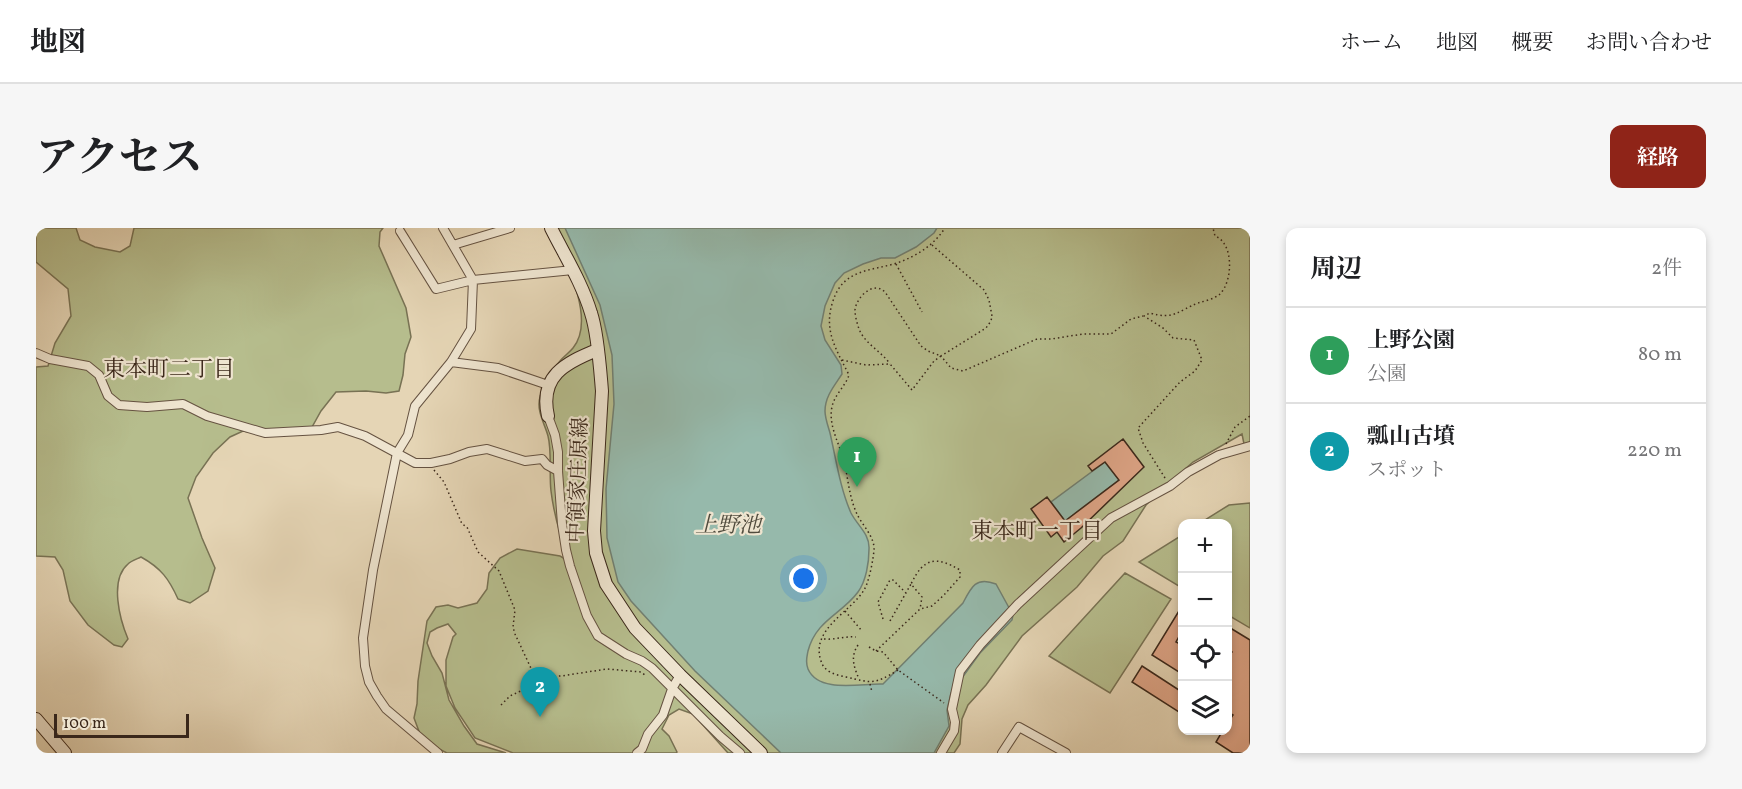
<!DOCTYPE html>
<html lang="ja">
<meta charset="utf-8">
<style>
body{margin:0;font-family:Vollkorn,"Noto Serif JP",serif;background:#f6f6f6;color:#202124}
.controls{position:absolute;right:18px;bottom:18px;display:grid;overflow:hidden;border-radius:12px;box-shadow:0 3px 9px #0003}
.controls button{width:54px;height:54px;display:grid;place-items:center;padding:0;border:0;border-bottom:2px solid #e0e0e0;background:#fff;color:#202124;font:30px sans-serif}
.scale{position:absolute;left:18px;bottom:15px;width:135px;box-sizing:border-box;padding-left:6px;border:3px solid #3a271a;border-top:0;font-size:16px;line-height:21px;white-space:nowrap;color:#3a271a;-webkit-text-stroke:4px #eee4cf;paint-order:stroke}
.you{position:absolute;left:768px;top:351px;width:21px;height:21px;margin:-15px;border:4px solid #fff;border-radius:50%;background:#1a73e8;box-shadow:0 0 0 9px #1a73e833}
.badge{display:grid;place-items:center;width:39px;height:39px;border-radius:50%;background:#8f2418;color:#fff;font-size:20px;font-weight:700}
.pin{position:absolute;translate:-50% -50px;filter:drop-shadow(0 2px 3px #0008)}
.pin::after{content:'';position:absolute;top:32px;width:21px;height:18px;background:inherit;clip-path:polygon(0 0,100% 0,50% 100%)}
.list{margin:0;padding:0;list-style:none}
h2{display:flex;justify-content:space-between;align-items:center;height:78px;margin:0;padding:0 24px;font-size:26px}
h2 small{font-size:20px;font-weight:400;color:#757577}
.list li{display:grid;grid-template-columns:39px 1fr auto;gap:18px;align-items:center;box-sizing:border-box;height:96px;padding:0 24px;border-top:2px solid #e0e0e0}
.list b{display:block;font-size:22px;white-space:nowrap}
.list p{margin:0;font-size:20px;white-space:nowrap;color:#757577}
.list em{font-size:20px;font-style:normal;color:#757577}
.icon{flex:none;width:33px;height:33px;fill:none;stroke:currentColor;stroke-width:2;stroke-linecap:round;stroke-linejoin:round}
.map{position:relative;flex:none;width:1214px;height:525px;overflow:hidden;border-radius:12px}
header{display:flex;align-items:center;gap:36px;box-sizing:border-box;height:84px;padding:0 30px;background:#fff;border-bottom:2px solid #e0e0e0}
header strong{font-size:28px}
nav{display:flex;gap:33px;margin-inline-start:auto;font-size:21px}
.intro{display:flex;align-items:center;justify-content:space-between;box-sizing:border-box;height:144px;padding:0 36px}
h1{margin:0;font-size:42px}
.button{padding:15px 27px;border-radius:12px;background:#8f2418;color:#fff;font-size:21px;font-weight:700}
main{display:flex;gap:36px;padding:0 36px}
aside{flex:1;background:#fff;border-radius:12px;box-shadow:0 3px 9px #0003}
.map>svg:first-child{display:block}
.green{fill:#b6bd8d;stroke:#787254;stroke-width:1.5}
.water{fill:#96b9ab;stroke:#717f71;stroke-width:1.5}
.building{fill:#dfa587;stroke:#3a271a;stroke-width:1.5}
.lines{fill:none;stroke-linecap:round;stroke-linejoin:round}
.street-casing{stroke:#655241;stroke-width:10}
.secondary-casing{stroke:#3a271a;stroke-width:14}
.path{stroke:#3a271a;stroke-width:1.5;stroke-dasharray:1.5 3;stroke-linecap:butt}
.street{stroke:#eee4cf;stroke-width:8}
.secondary{stroke:#eee4cf;stroke-width:12}
.labels{text-anchor:middle;dominant-baseline:central;stroke-width:4.5;stroke-linejoin:round;paint-order:stroke}
.street-label{font-size:21px;fill:#3a271a;stroke:#eee4cf}
.neighbourhood-label{font-size:22px;fill:#3a271a;stroke:#eee4cf}
.water-label{font-size:22px;font-style:italic;fill:#514c3e;stroke:#eee4cf}
</style>
<header>
<strong>地図</strong>
<nav><a>ホーム</a><a>地図</a><a>概要</a><a>お問い合わせ</a></nav>
</header>
<div class="intro"><h1>アクセス</h1><a class="button">経路</a></div>
<main>
<div class="map">
<svg width="1214" height="525" viewBox="0 0 1214 525">
<rect width="100%" height="100%" fill="#e5d5b5"/>
<filter id="stains"><feTurbulence type="fractalNoise" baseFrequency=".00333" numOctaves="4"/><feColorMatrix values="0 0 0 0 .2 0 0 0 0 .09 0 0 0 0 .02 0 0 0 .5 -.17"/></filter>
<radialGradient id="worn" r=".72"><stop offset=".6" stop-color="#630" stop-opacity="0"/><stop offset="1" stop-color="#630" stop-opacity=".3"/></radialGradient>
<path class="green" d="M0 0H40L44 12 59 19 84 24 94 18 98 0H347L344 4 343 18 370 80 375 109 369 126 367 147 363 163 350 165 330 163 300 164 285 183 276 199 219 205 207 203 194 209 177 225 160 249 152 270 166 310 179 340 172 363 154 375 142 371C133 351 125 340 105 329 101 331 95 333 92 336 73 352 84 392 92 411L86 419 78 417 52 397 34 373 27 342 19 329 0 328V139L12 138 19 115 35 88 32 61 0 34Z
M514 0H1214V220L1208 216 1206 206 1157 234 1132 256 1110 277 1087 313 1067 328 1041 359 986 408 950 457 932 477 926 491 924 516 918 525H692L657 486 643 481 633 487 626 501 633 508 641 524 640 525H477L439 510 419 480 410 458V432L417 409 420 406 412 396 401 400 394 404 391 415 396 428 406 445 413 472 428 498 441 516 470 525H411L399 519 384 506 378 490 381 476 382 453 391 393 400 379 412 377 422 380 441 375 451 361 453 345 464 330 481 321 524 328 534 334C525 311 518 288 515 263 513 247 516 223 512 208 509 196 500 183 504 169 507 156 515 143 524 133 528 128 533 125 537 120 561 91 528 30 514 0Z
M1214 275V400L1192 387V296L1164 295 1193 277Z
M1146 307V360L1103 334Z
M1089 345 1135 371 1074 465 1013 428Z"/>
<path class="water" d="M529 0H901L898 5 880 19 859 30H845L827 36 808 45 799 55 789 78 785 98 789 112 805 137 806 146C799 157 789 168 789 183 789 190 792 198 794 205 800 231 804 260 815 285 821 297 834 306 833 321 833 335 830 353 822 364 806 386 780 392 772 423 771 429 769 434 772 441 783 466 826 455 847 456L927 375C935 359 940 348 960 356L977 387 976 392 944 425 915 465 911 482 913 498 898 525H745L659 443 595 373 582 354 571 310 570 261 578 176 576 127 564 77Z
M1069 234 1083 252 1029 293 1015 274Z"/>
<path class="building" d="M1087 211 1108 239 1045 300 1028 314 1021 304 1015 309 995 281 1011 269 1029 293 1083 252 1069 234 1056 243 1052 238Z
M1146 378V403L1140 414 1146 417V446L1116 427Z
M1191 398 1214 412V525H1197L1180 514 1187 502H1191V496L1197 487 1191 483V431L1196 424 1191 421Z
M1106 438 1146 464V486L1096 454Z"/>
<g class="lines">
<g class="street-casing">
<path id="street" d="M364 3 400 61 437 52 537 42
M417 17 474 0
M0 125 14 131 52 138 63 147 72 168 83 177 111 179 147 176 171 188 229 205 285 202 302 199 329 208 379 235H395L414 231 433 224 451 221 489 233 506 231 511 237 522 243
M415 134 462 140 512 157
M512 188 519 207 522 224V243L526 296 530 322 534 338 551 388 562 408 590 426 606 433 616 440 684 508 704 525
M402 525 350 481 341 468 333 454 329 438 327 410 337 342 361 225 372 207 379 178 415 134 435 101 437 52 407 0
M601 525 606 521 612 506 627 487 636 461 644 447
M905 525 918 503 919 494 916 481 924 443 944 417 982 376 1075 290 1134 258 1152 244 1183 227 1214 218
M966 525 983 499 1030 525"/>
</g>
<g class="secondary-casing">
<path id="secondary" d="M515 0C529 28 546 55 555 85 562 106 564 140 566 163L558 303 560 325 570 356 599 400 644 447 725 525
M512 188C503 148 529 135 561 122
M0 491 29 525"/>
</g>
<path class="path" d="M896 17 948 62 953 72 956 88 955 93 950 100 905 128 915 140 927 143 1001 111H1015L1047 106H1075L1095 91 1107 88
M860 36 886 84
M806 132 830 137 854 136 876 162 898 133 905 128 892 123 885 118 849 64C837 52 820 70 819 82 819 88 821 95 823 101 829 116 845 123 854 136
M1190 216 1199 199 1214 188
M398 242 408 254 426 296 431 299 442 324 463 343 479 382 477 399 479 406 500 451
M1129 250 1107 215 1102 200 1144 154 1159 143 1166 132 1158 112 1137 110 1127 100 1108 88 1114 85C1138 92 1142 83 1162 75 1169 73 1178 71 1184 66 1197 53 1198 15 1179 8L1177 0
M809 383 826 403
M847 391 842 374 854 352H857L870 365
M854 393 875 356 886 369 884 381
M788 411C799 412 808 408 820 409
M822 417C814 429 818 439 823 451
M833 419 840 423 847 424 862 442 908 475
M840 423 884 381 896 378 908 367 924 349V342C900 328 888 329 875 356
M862 442C838 457 836 455 810 449 800 447 788 444 785 433 774 401 815 384 828 362 833 354 837 333 838 322 839 309 826 297 821 286 813 269 812 250 808 232 803 216 792 196 796 179 798 167 809 159 813 147 800 121 787 102 797 73 807 41 835 43 861 35 881 28 898 17 909 0
M834 456 836 464
M465 477 474 468 491 460 500 451 506 449 525 448 571 441 605 444 609 447"/>
<use href="#street" class="street"/>
<use href="#secondary" class="secondary"/>
</g>
<g class="labels">
<g class="street-label">
<text transform="translate(543 252) rotate(-88)">中領家庄原線</text>
</g>
<g class="neighbourhood-label">
<text x="133" y="142">東本町二丁目</text>
<text x="1001" y="304">東本町一丁目</text>
</g>
<g class="water-label">
<text x="692" y="298">上野池</text>
</g>
</g>
<rect width="100%" height="100%" filter="url(#stains)"/>
<rect width="100%" height="100%" fill="url(#worn)"/>
</svg>
<div class="controls">
<button>+</button>
<button>−</button>
<button><svg class="icon" aria-label="locate" viewBox="0 0 24 24"><circle cx="12" cy="12" r="6"/><path d="M12 2v4M12 18v4M2 12h4M18 12h4"/></svg></button>
<button><svg class="icon" aria-label="layers" viewBox="0 0 24 24"><path d="M12 4l9 5-9 5-9-5zM3 14l9 5 9-5"/></svg></button>
</div>
<div class="scale">100 m</div>
<div class="you"></div>
<div class="pin badge" style="left:821px;top:259px;background:#2e9e5b">1</div>
<div class="pin badge" style="left:504px;top:489px;background:#0f9aa8">2</div>
</div>
<aside>
<h2>周辺<small>2件</small></h2>
<ul class="list">
<li><span class="badge" style="background:#2e9e5b">1</span><div><b>上野公園</b><p>公園</p></div><em>80 m</em></li>
<li><span class="badge" style="background:#0f9aa8">2</span><div><b>瓢山古墳</b><p>スポット</p></div><em>220 m</em></li>
</ul>
</aside>
</main>
